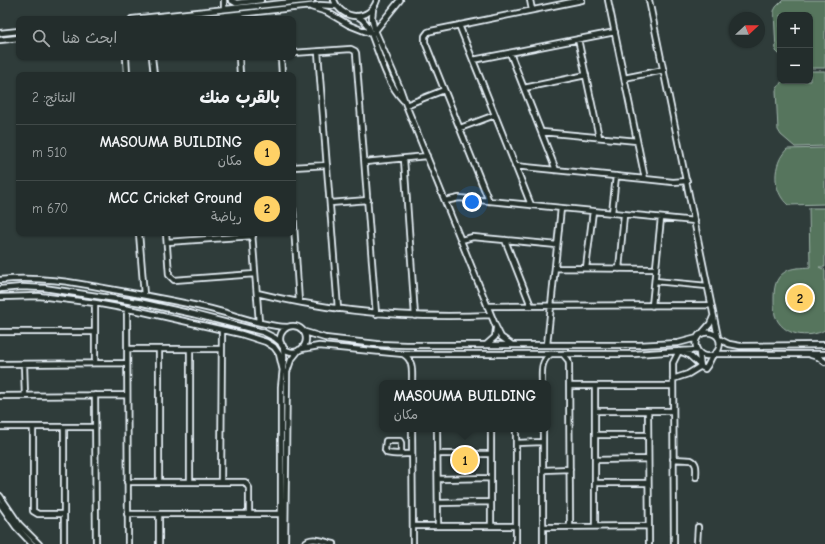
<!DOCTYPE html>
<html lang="ar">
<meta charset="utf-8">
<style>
body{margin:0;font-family:"Comic Neue","Playpen Sans Arabic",sans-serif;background:#2b3534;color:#f1f3f6;direction:rtl}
.controls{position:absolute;right:12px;top:12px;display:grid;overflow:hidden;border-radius:8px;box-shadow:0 1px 3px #0004}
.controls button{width:36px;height:36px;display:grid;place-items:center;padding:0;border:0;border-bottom:1px solid #404948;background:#232d2c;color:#f1f3f6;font:20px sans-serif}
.compass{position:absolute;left:729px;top:12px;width:36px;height:36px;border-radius:50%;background:#232d2c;box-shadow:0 1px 3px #0004;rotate:68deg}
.you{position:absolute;left:472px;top:202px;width:14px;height:14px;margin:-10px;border:3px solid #fff;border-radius:50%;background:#1a73e8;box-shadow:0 0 0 6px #1a73e833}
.badge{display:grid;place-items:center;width:26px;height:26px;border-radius:50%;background:#ffd166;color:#111;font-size:13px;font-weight:700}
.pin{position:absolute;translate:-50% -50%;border:2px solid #fff;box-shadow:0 1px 4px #0006}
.popup{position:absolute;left:379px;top:380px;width:172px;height:52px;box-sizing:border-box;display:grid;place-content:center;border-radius:8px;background:#232d2c;filter:drop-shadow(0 1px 3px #0005);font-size:13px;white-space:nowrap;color:#a3a8a9}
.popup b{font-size:15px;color:#f1f3f6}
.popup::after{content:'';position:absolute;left:50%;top:100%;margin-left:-8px;border:8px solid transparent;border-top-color:#232d2c}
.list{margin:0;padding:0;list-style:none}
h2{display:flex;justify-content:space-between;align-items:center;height:52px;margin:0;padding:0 16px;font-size:17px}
h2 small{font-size:13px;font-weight:400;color:#a3a8a9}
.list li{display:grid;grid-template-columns:26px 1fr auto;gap:12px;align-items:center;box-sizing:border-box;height:56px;padding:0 16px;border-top:1px solid #404948}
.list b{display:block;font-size:15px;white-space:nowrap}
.list p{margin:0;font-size:13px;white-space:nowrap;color:#a3a8a9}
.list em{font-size:13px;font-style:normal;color:#a3a8a9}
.icon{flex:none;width:22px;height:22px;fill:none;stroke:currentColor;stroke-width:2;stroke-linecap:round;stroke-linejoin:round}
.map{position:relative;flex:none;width:825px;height:544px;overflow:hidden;direction:ltr}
.search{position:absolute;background:#232d2c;box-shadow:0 1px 3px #0004;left:16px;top:16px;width:280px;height:44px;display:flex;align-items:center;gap:10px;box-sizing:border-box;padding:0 14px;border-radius:8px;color:#a3a8a9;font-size:15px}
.panel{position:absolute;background:#232d2c;box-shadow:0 1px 3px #0004;left:16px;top:72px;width:280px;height:164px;border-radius:8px;direction:rtl}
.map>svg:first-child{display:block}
.grass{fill:#56755d;stroke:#9fb3aa}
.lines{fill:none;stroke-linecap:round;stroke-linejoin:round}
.minor-casing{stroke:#e8f1f8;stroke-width:8}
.minor{stroke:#26332d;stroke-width:4.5}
</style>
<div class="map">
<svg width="825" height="544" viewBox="0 0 825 544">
<rect width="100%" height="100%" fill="#2f3c3a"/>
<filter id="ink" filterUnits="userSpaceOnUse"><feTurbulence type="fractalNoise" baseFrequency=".025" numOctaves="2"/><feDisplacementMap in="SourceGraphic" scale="8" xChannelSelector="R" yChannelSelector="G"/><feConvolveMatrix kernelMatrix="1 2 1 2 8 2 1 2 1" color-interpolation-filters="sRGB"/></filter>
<g filter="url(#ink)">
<path class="grass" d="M783 0H825V68H810V15H780V55L776 51 774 11 776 7Z
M810 71H825V146L795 147 781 135 778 130 776 90 782 81H810Z
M825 148V204L788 205C772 191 772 164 787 149Z
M809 208H825V267H819L825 270V330C808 339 782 336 775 315 774 310 774 304 774 299 774 288 775 278 785 272 792 267 802 268 810 267Z"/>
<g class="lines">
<g class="minor-casing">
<path id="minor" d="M224 0V9
M231 0 236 3 261 0
M334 0C342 21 370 22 377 0
M530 0 532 10
M608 0 645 179
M649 0 718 337
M311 7 327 12 349 25 372 34
M373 9 372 18 374 28 400 88 406 105 496 327 501 337 511 344
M357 16 363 20 368 26C379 50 384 80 403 100
M132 19 312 0
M191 19 320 5 336 6
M459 25 531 205
M375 31 400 0
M0 33 19 31
M578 39 599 137
M0 40 19 38
M318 52 338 309
M293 53 351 49 355 51 356 53 376 314
M510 53 556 170
M126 57 127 75
M152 57 154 75
M239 57 240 75
M281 57 282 75
M473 60 615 32
M624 78 664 70
M524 88 586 75
M406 105 444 90
M460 128 495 115
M542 132 637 141
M404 159 415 316
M365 162 427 156
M515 166 645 179 673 182 687 181
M293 167 327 165
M445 201 459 198 695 221
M489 201 425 42V36L428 32 431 31 582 0
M330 203 368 200
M293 210 299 302
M612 213 616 176
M139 233 144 295
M166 233 169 275 174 280 255 274
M252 233 259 322
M461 240 473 237 557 245
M505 240 531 306
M167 242 253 236
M555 268 656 269
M586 268 593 211
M619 269 624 215
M0 280C37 276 73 282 109 289 143 295 177 301 211 309 236 315 262 326 288 327
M655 281 707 286
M0 289 22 287 44 288 143 303 193 314 263 332 275 338 281 343
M257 293C334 312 412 319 491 315
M0 297 39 296 95 303 144 312 241 334 266 342 274 347 279 354 283 371
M487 306 711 305
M652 306 661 218
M127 309 128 544
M280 339a13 13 0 1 1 26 0a13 13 0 1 1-26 0Z
M0 332H94
M305 332 325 338 377 344 406 345H639L678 343 697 338
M703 332 710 324 713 317
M719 339 729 344 740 346 825 345
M486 345 495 337 496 329
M547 345 561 208
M127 349H221
M159 349V482
M190 349V482
M302 349 319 346 403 354H634L697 350
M699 353 701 367 705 369C709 365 710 359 713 355 716 353 718 352 719 348 723 335 709 329 699 335 690 346 700 360 714 355
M403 354C414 360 412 372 412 383
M563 354 568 360 569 364 570 526
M715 354H825
M811 355 818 357 825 362
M95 363V303
M0 364 127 363
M24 364 25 396
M673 379 688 374 701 366 689 355 679 351 673 363 674 544
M542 383C542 372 540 361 551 354
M570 386H672
M595 386V526
M95 395 96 544
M0 396 127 395
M595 411H672
M648 411 649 544
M0 427H95
M33 427V511L38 514H64
M64 427V544
M412 429 413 544
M437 429 438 526
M491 429V526
M516 429V544
M543 429V544
M595 435H648
M516 443 543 442
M401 454V443L400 441H386L385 450 387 453C395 455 404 454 412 454
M437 454H491
M673 459 691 460C698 463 696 471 696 477
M595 460 648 459
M543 470 570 469
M438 479 491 478
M127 482H245L249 488V514
M221 482 222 330
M595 483H648
M0 496 19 524 39 544
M438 503 491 502
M0 504 16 527 32 544
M127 514H281
M413 526H516
M543 527 649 526
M159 544V514
M281 544V387L284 358 283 346
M285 544 287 372 291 360 299 350
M304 544C311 535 324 542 334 544
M697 544 698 527"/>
</g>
<use href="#minor" class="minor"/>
</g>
</g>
</svg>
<div class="controls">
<button>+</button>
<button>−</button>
</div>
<svg class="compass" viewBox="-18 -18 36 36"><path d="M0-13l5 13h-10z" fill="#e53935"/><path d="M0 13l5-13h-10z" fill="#a3a8a9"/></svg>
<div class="you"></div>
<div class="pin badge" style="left:465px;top:460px">1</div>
<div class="popup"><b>MASOUMA BUILDING</b>مكان</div>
<div class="pin badge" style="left:800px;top:298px">2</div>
<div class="search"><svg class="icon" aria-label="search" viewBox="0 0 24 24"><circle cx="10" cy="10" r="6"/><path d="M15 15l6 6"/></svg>ابحث هنا</div>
<section class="panel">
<h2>بالقرب منك<small>النتائج: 2</small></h2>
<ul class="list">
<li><span class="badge">1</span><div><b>MASOUMA BUILDING</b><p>مكان</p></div><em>510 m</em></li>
<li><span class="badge">2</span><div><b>MCC Cricket Ground</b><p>رياضة</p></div><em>670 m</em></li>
</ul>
</section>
</div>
